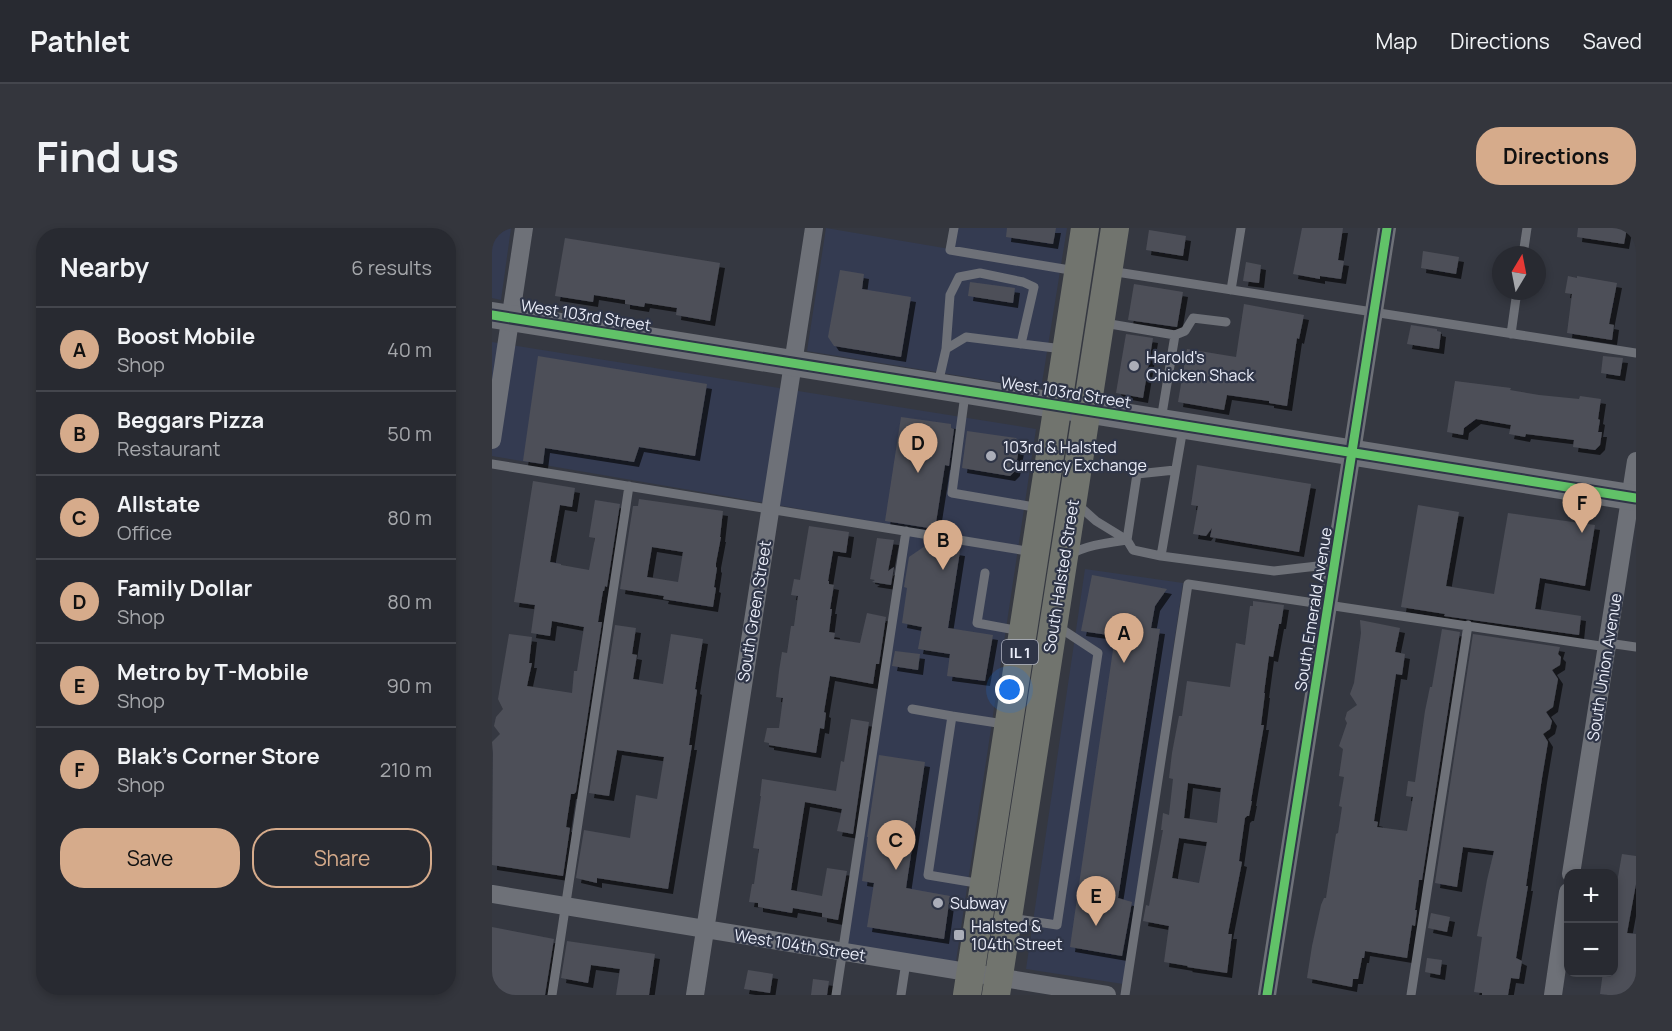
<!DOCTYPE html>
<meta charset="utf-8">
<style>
body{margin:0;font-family:Manrope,sans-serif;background:#34363d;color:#f1f3f6}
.controls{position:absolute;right:18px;bottom:18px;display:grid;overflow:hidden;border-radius:12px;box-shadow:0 3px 9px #0003}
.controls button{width:54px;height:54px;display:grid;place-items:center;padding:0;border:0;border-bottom:2px solid #44464d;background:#282a31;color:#f1f3f6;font:30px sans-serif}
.compass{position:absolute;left:1000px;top:18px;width:54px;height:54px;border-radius:50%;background:#282a31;box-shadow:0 3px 9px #0003;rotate:10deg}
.you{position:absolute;left:518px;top:462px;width:21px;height:21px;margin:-15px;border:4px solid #fff;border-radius:50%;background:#1a73e8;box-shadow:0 0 0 9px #1a73e833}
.badge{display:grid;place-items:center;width:39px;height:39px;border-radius:50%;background:#d6ab8b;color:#111;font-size:20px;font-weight:700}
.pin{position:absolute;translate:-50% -50px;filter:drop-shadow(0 2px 3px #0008)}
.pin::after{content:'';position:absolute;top:32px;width:21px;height:18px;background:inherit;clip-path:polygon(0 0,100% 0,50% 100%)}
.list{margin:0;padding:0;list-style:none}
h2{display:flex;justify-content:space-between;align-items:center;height:78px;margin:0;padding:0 24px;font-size:26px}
h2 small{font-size:20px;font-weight:400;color:#a5a7ab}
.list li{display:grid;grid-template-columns:39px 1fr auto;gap:18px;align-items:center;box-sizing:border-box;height:84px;padding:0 24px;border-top:2px solid #44464d}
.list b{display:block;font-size:22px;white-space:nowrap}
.list p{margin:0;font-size:20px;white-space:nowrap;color:#a5a7ab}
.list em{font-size:20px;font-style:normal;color:#a5a7ab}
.actions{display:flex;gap:12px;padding:18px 24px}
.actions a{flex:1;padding:14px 0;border:2px solid #d6ab8b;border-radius:24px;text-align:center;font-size:21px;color:#d6ab8b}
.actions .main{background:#d6ab8b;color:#111}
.map{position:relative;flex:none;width:1144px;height:767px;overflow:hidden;border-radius:24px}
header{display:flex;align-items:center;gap:36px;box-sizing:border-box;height:84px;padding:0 30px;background:#282a31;border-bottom:2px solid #44464d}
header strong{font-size:28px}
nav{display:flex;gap:33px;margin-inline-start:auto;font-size:21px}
.intro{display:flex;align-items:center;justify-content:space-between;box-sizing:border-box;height:144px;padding:0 36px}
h1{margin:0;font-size:42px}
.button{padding:15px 27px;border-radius:24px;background:#d6ab8b;color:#111;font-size:21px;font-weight:700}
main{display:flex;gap:36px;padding:0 36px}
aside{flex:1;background:#282a31;border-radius:24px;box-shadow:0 3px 9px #0003}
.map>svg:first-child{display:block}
.built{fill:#343b51}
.building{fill:#4d4f58;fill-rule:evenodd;filter:url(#shadow)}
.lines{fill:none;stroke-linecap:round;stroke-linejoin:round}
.lane{stroke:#6e7178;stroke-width:9}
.street{stroke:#6e7178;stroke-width:18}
.secondary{stroke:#6e7178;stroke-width:26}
.primary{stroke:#71746e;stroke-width:28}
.cycleway-casing{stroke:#2f3547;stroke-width:13}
.cycleway{stroke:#61c268;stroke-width:9}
.poi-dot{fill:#abaeb9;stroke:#2f3547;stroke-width:2}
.labels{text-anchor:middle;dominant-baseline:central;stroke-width:4.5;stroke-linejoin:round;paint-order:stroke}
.shield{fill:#2f3547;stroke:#b2b6c4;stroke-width:1.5}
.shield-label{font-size:15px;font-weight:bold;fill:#eaedf9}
.street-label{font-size:16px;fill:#eaedf9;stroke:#2f3547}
.poi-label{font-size:16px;fill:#eaedf9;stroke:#2f3547;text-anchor:start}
</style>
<header>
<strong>Pathlet</strong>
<nav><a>Map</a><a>Directions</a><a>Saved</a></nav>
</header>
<div class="intro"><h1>Find us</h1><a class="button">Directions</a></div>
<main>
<aside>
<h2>Nearby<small>6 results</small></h2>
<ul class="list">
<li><span class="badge">A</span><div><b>Boost Mobile</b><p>Shop</p></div><em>40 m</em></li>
<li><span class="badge">B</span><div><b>Beggars Pizza</b><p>Restaurant</p></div><em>50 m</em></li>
<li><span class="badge">C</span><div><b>Allstate</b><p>Office</p></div><em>80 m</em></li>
<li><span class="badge">D</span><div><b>Family Dollar</b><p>Shop</p></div><em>80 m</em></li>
<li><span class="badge">E</span><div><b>Metro by T-Mobile</b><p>Shop</p></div><em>90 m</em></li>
<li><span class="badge">F</span><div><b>Blak's Corner Store</b><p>Shop</p></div><em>210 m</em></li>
</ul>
<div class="actions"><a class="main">Save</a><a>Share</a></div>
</aside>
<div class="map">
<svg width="1144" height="767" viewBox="0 0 1144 767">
<defs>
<filter id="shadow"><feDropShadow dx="5" dy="5" stdDeviation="0" flood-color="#0009"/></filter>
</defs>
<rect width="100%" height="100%" fill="#353841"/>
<path class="built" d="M0 0H19L9 72 0 70Z
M334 0 458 21 462 0H575L549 161 315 123Z
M0 114 544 201 463 740 354 722 418 300 0 228Z
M593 341 691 355 631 756 534 741Z"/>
<path class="building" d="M515 0H564L561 16 514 9Z
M810 0H851L846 32 852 33 849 51 828 48V51L801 46Z
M1086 0H1135L1132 16 1085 9Z
M657 2 694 8 691 28 654 22Z
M73 10 228 35 218 93 184 87 185 80 153 75 152 79 133 76V72L102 67 101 74 63 68Z
M931 23 967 29 964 46 929 40Z
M754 34 769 37 767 55 751 53Z
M348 42 372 46 370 61 419 69 409 129 342 118 336 109Z
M1076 48 1085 50V48L1125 55 1117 96 1122 97 1120 112 1075 105 1080 66 1073 65Z
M478 54 523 60 521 75 476 68Z
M642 56 691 64 685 99 636 92Z
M752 76 812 87 807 111 805 110 795 178 777 175V173L735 167 732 182 686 174 695 121 744 129Z
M919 97 945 101V103L949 104 947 121 915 116Z
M634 106 661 110 651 170 624 165Z
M46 128 215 156 203 228 147 219 142 234 53 220 51 236 31 233Z
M1111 128 1131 130 1128 148 1109 145Z
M963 153 1019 160 1018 162 1047 167 1087 171 1088 168 1109 171 1106 191 1108 192 1106 204H1110L1108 217 1103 222 1081 219 1082 212 1034 206 1033 209 1017 206 1019 197 984 191 972 200 971 207 955 204Z
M409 189 459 196V200L462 201 457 238 453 237 443 301 393 293Z
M475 203 524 210 528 215 523 243 518 248 470 240Z
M705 237 819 256 807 324 718 309 720 300 714 308 701 306 706 278 699 277Z
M41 253 83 260 80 279 68 277 58 334 69 336V337L97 342 103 310 97 309 103 272 128 276 115 359 113 358 112 363H111L106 394H110L84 564 82 566H79L74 599 78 600 71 648 0 637 1 525 0 514 8 506 2 498 4 489 11 481 6 471 17 406 40 409 37 435H40L35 458 80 465 82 443H85L92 399 60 393 58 408 39 405 43 377 22 374Z
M147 271 231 283 228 309H229L224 335V339L225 340 222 359 224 360 221 379 171 371 172 368 128 361 141 278H146ZM160 319 191 324 186 354 155 349Z
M926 277 967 284 954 358 1002 366 1016 285 1103 297 1093 358 1048 350 1043 381 1089 388 1087 407 952 388 953 386 909 379Z
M317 298 357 304 354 325 341 323 336 353H337V356L342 357 338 381H340L337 404 343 405 342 411 368 415 375 385 394 389 387 436H384L381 456 338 448 332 484 334 485 332 501 328 500 324 525 277 517V515L272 514 275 500H287L291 470 284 469 287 443 290 424 295 425 299 398H302L306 368 299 367 302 351 308 352Z
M385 310 402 312 396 343 402 339 399 357 380 354 383 352 378 351Z
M433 318 468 323 456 400 501 407 493 453 455 448 458 426 426 421 430 399 410 395 415 360 412 359 417 329Z
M600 347 675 361 663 378 659 400 668 401 626 670 640 674 630 728 578 719 623 408 589 403Z
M761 373 792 377 789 396H787L781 429 777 428 772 465H773L769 497H772L759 573H760L757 588H755L753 590 747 633 750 634 736 706H740L735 745 695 739 696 738 672 734 677 698 651 693 654 677 657 678 671 602H669L671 585 677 587 681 551 677 550 680 525 687 488H690L695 453 738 459 744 415 753 417 758 378H761ZM696 555 729 560 725 595 692 590ZM687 610 715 614 707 655 680 650Z
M868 392 908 400 903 424 913 426 910 447 904 446 882 593 886 594 885 599 915 603 921 569 914 568 916 553 923 554 933 483 938 459H940L950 401 968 404 930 652H927L925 668 923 682H925L923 698 920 697 915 730 873 723 872 730H870L866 751H861L860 759 815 750 820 718 829 677 832 670H834L844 606 846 605 850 579 847 578 852 549 847 548 851 521 847 518 855 495 853 491 855 484 865 477 858 466 862 455 869 405Z
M123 397 144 400 140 426 145 427 141 451 171 456 179 406 211 411 203 461 205 462 197 517H200L176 661 105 650V655L84 650 92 602 138 610 144 567 165 571 172 529 125 522 117 568 97 565Z
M981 406 1068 419 1066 426 1069 429 1068 437 1060 442 1066 451 1061 479 1054 484 1060 493 1058 501 1051 506 1056 514 1050 550 1034 658H1036L1024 730 1030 733 1027 751 1019 750 1016 767H990V765L982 764 990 709 985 708 995 652 1002 623 971 619 965 659 943 655Z
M403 423 428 426 426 442 400 438Z
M359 491 377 494 361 606 345 603 350 581 313 574 299 662 330 668 335 640 355 643 346 692 330 689V685L301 680 300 685 266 679V675L257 674 260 656H262L267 621 261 620 269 568H268L270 551 344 563 349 533 352 534Z
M387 527 433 534 414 660 458 668 452 711 375 699 382 655 370 653 376 609H375Z
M1130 626 1144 628V656L1135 705 1144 706V767H1116L1108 766 1111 744H1122V666H1123Z
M939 685 958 689 955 704 936 700Z
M0 699 62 711 53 767H0Z
M75 713 163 726 157 767H124L128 741 99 737 96 755 69 750Z
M935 730 950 732 948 747 933 744Z
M256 742 281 746 278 765 252 761Z
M321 751 337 753 335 767H319Z"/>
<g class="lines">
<path class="lane" d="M462 0 458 22 584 43
M1031 27 1035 0
M618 43 1144 125
M739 62 749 0
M612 95 683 107
M1019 106 1025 63
M454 121 458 67 467 49 488 45 531 54 542 59 529 116
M446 156 454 121 474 109 571 121
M473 166 460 265 548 280
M669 192 683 107 693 103 701 90 734 94
M0 236 541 324
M585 276 604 293 635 312 641 322 669 328 782 343 843 336
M635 312 645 246 683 242
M577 327C595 317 614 315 635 312
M669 328 691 200
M493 345 485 395 529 403
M1116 415 1144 419
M420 481 460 488
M490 656 436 647 460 488 512 496
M519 690 565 697 606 425 565 398
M60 767 137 258
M344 767 414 303
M409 767 414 734
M633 767 696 356 1115 419
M919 767 976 397"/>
<path class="street" d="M0 212 32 0
M1079 646 1144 233
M0 666 615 767
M203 767 322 0
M775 767 895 0
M1061 767 1076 664"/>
<path class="secondary" d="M0 87 1144 270"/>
<path class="primary" d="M475 767 593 0
M504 767 623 0"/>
<g class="cycleway-casing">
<path id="cycleway" d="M0 87 1144 270
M775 767 895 0"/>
</g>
<use href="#cycleway" class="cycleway"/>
</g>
<g class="poi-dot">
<circle cx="642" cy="138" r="6"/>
<circle cx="499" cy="228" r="6"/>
<circle cx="446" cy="675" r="6"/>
<rect x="461" y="701" width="12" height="12" rx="3"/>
</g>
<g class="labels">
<rect class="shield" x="510" y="412" width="36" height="24" rx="4.5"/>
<g class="shield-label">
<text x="528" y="424">IL 1</text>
</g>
<g class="street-label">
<text transform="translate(94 87) rotate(9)">West 103rd Street</text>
<text transform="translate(574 164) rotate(9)">West 103rd Street</text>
<text transform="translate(569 348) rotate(-81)">South Halsted Street</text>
<text transform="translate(821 381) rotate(-81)">South Emerald Avenue</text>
<text transform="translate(262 383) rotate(-81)">South Green Street</text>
<text transform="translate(1112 439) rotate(-81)">South Union Avenue</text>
<text transform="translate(308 717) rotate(9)">West 104th Street</text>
</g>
<g class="poi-label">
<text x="654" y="129">Harold's<tspan x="654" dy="18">Chicken Shack</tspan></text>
<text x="511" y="219">103rd &amp; Halsted<tspan x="511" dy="18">Currency Exchange</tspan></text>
<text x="458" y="675">Subway</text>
<text x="479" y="698">Halsted &amp;<tspan x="479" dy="18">104th Street</tspan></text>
</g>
</g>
</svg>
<div class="controls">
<button>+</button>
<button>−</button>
</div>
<svg class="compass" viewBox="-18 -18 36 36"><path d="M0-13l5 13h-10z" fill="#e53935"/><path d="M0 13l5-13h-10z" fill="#a5a7ab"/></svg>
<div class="you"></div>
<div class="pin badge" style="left:632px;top:435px">A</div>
<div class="pin badge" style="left:451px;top:342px">B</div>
<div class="pin badge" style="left:404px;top:642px">C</div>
<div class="pin badge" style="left:426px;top:245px">D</div>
<div class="pin badge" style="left:604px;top:698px">E</div>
<div class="pin badge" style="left:1090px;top:305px">F</div>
</div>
</main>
